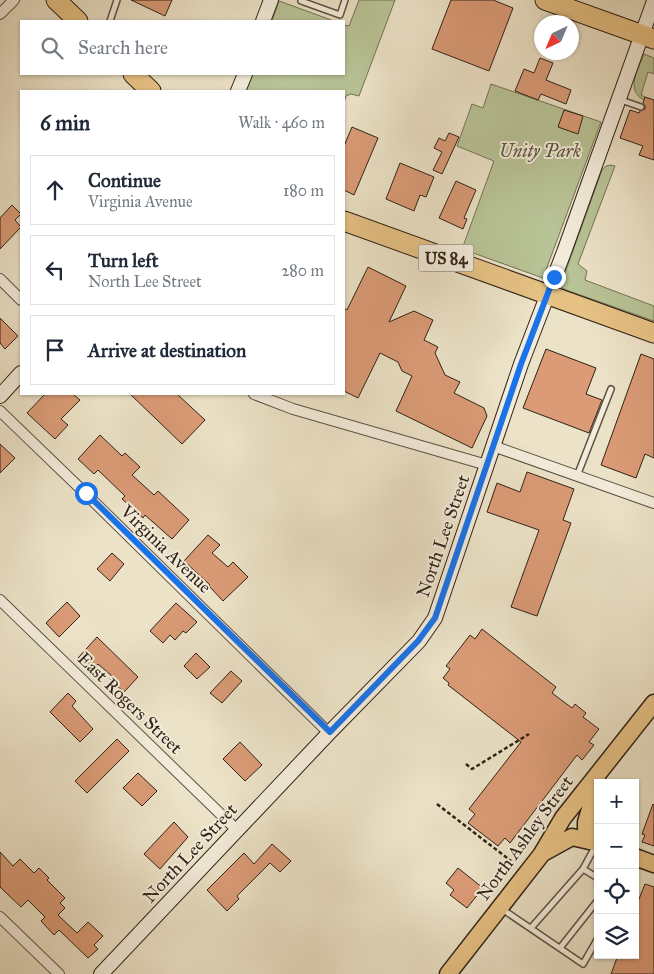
<!DOCTYPE html>
<meta charset="utf-8">
<style>
body{margin:0;font-family:"IM FELL Great Primer",serif;background:#f2f2f3;color:#1f2937}
.controls{position:absolute;right:15px;bottom:15px;display:grid;overflow:hidden;border-radius:0px;box-shadow:0 1px 4px #0004}
.controls button{width:45px;height:45px;display:grid;place-items:center;padding:0;border:0;border-bottom:1px solid #e0e1e3;background:#fff;color:#1f2937;font:25px sans-serif}
.compass{position:absolute;left:534px;top:15px;width:45px;height:45px;border-radius:50%;background:#fff;box-shadow:0 1px 4px #0004;rotate:224deg}
.stop{position:absolute;width:15px;height:15px;margin:-11px;border:4px solid #1a73e8;border-radius:50%;background:#fff}
.stop.end{background:#1a73e8;border-color:#fff;box-shadow:0 1px 5px #0008}
.list{margin:0;padding:0;list-style:none}
h2{display:flex;justify-content:space-between;align-items:center;height:65px;margin:0;padding:0 20px;font-size:21px}
h2 small{font-size:16px;font-weight:400;color:#747a83}
.list li{display:grid;grid-template-columns:32px 1fr auto;gap:15px;align-items:center;box-sizing:border-box;height:70px;margin:0 10px 10px;padding:0 10px;border:1px solid #e0e1e3;border-radius:0px}
.list b{display:block;font-size:19px;white-space:nowrap}
.list p{margin:0;font-size:16px;white-space:nowrap;color:#747a83}
.list em{font-size:16px;font-style:normal;color:#747a83}
.icon{flex:none;width:28px;height:28px;fill:none;stroke:currentColor;stroke-width:2;stroke-linecap:round;stroke-linejoin:round}
.map{position:relative;flex:none;width:654px;height:974px;overflow:hidden}
.search{position:absolute;background:#fff;box-shadow:0 1px 4px #0004;left:20px;top:20px;width:325px;height:55px;display:flex;align-items:center;gap:12px;box-sizing:border-box;padding:0 18px;border-radius:0px;color:#747a83;font-size:19px}
.panel{position:absolute;background:#fff;box-shadow:0 1px 4px #0004;left:20px;top:90px;width:325px;height:305px;border-radius:0px}
.map>svg:first-child{display:block}
.green{fill:#b8c396;stroke:#747256}
.building{fill:#da9b76;stroke:#2f2217}
.lines{fill:none;stroke-linecap:round;stroke-linejoin:round}
.lane-casing{stroke:#5e5243;stroke-width:8}
.street-casing{stroke:#5e5243;stroke-width:12}
.secondary-casing{stroke:#2f2217;stroke-width:16}
.primary-casing{stroke:#2f2217;stroke-width:19}
.highway-casing{stroke:#2f2217;stroke-width:21}
.path{stroke:#2f2217;stroke-width:2.5;stroke-dasharray:4 2.5;stroke-linecap:butt}
.lane{stroke:#f3ecdb;stroke-width:5}
.street{stroke:#f3ecdb;stroke-width:10}
.secondary{stroke:#f3ecdb;stroke-width:14}
.primary{stroke:#e6c184;stroke-width:16}
.highway{stroke:#e6c184;stroke-width:19}
.route{stroke:#1a73e8;stroke-width:6}
.labels{text-anchor:middle;dominant-baseline:central;stroke-width:4;stroke-linejoin:round;paint-order:stroke}
.shield{fill:#f3ecdb;stroke:#6a5f52;stroke-width:1}
.shield-label{font-size:16px;font-weight:bold;fill:#2f2217}
.park-label{font-size:18px;font-style:italic;fill:#58523d;stroke:#f3ecdb}
.street-label{font-size:18px;fill:#2f2217;stroke:#f3ecdb}
</style>
<div class="map">
<svg width="654" height="974" viewBox="0 0 654 974">
<rect width="100%" height="100%" fill="#ece2c7"/>
<filter id="stains"><feTurbulence type="fractalNoise" baseFrequency=".004" numOctaves="4"/><feColorMatrix values="0 0 0 0 .2 0 0 0 0 .09 0 0 0 0 .02 0 0 0 .5 -.17"/></filter>
<radialGradient id="worn" r=".72"><stop offset=".6" stop-color="#630" stop-opacity="0"/><stop offset="1" stop-color="#630" stop-opacity=".3"/></radialGradient>
<path class="green" d="M359 0H395L359 96 351 94 346 96 344 102V91H246L252 74H344V25L349 26Z
M279 1 282 2 334 21H272Z
M644 54 654 58V74L648 72 641 95 645 97 644 100C625 90 638 70 644 54Z
M491 84 601 122 543 278 462 249 494 161 457 146 472 104 483 108Z
M611 165 615 166 578 264 587 271 585 280 654 306V321L566 290 562 288 561 284 602 170 606 166Z"/>
<path class="building" d="M131 0H172L165 16Z
M451 0H493L513 8 489 71 432 49Z
M540 58 553 63 546 80 571 90 566 104 541 94 538 100 515 91 524 69 534 73Z
M645 97 654 100V160L639 155 643 146 620 138 630 110 639 113 640 111 645 109V106L643 103Z
M564 110 583 116 578 134 558 127Z
M352 127 378 138 354 195 344 190V146Z
M449 133 459 137 442 174 433 170 442 152 434 148 439 138 445 141Z
M400 163 434 177 426 197 420 195 414 211 386 199Z
M456 181 476 190 464 218 467 219 463 229 439 218Z
M12 205 21 214 15 220 21 227 0 249V218Z
M368 267 406 286 389 322 414 311 433 320 424 340 438 347 435 353 445 375 460 382 454 393 484 408 487 416 472 448 396 411 412 376 402 371 398 362 380 353 358 398 344 391V308L347 310Z
M0 318 18 336 5 349 0 343Z
M546 349 596 368 586 394 602 400 589 433 523 408Z
M641 354 654 359V458L645 454 636 478 601 465Z
M45 394H73L80 400 61 419 68 425 55 439 27 413Z
M130 394H177L205 420 182 444Z
M100 435 122 456 125 453 140 467 132 475 154 495 158 491 189 520 172 539 145 515 143 518 122 499 125 496 98 470 94 474 78 459Z
M0 444 15 458 0 473Z
M527 472 574 489 563 520 571 523 537 616 511 607 539 530 487 512 497 483 520 492Z
M208 535 220 545 212 553 228 567 233 562 248 577 223 601 209 586 210 585 184 561Z
M112 553 124 564 110 581 97 569Z
M67 602 80 616 59 637 46 623Z
M176 603 197 622 186 633 183 631 175 640 170 635 163 643 150 631Z
M482 629 556 687 552 693 572 708 575 704 586 713 583 717 599 729 589 742 594 745 582 760 577 755 510 843 505 838 498 846 468 823 475 814 469 809 521 742 448 685 449 683 443 678 450 669 446 666 470 635 475 639Z
M97 637 138 677 124 692 110 680 113 677 98 664 92 671 78 658Z
M196 653 210 667 197 679 184 666Z
M231 671 242 681 222 703 210 693Z
M68 693 76 701 72 706 93 729 80 742 50 712Z
M117 739 129 751 87 793 75 781Z
M240 742 262 765 245 781 223 759Z
M138 773 157 791 142 806 123 788Z
M653 804 654 805V846L642 842 645 835 642 834Z
M174 822 188 837 160 869 144 854Z
M272 844 291 861 280 872 270 863 237 896 239 899 227 911 207 890 244 853 254 864Z
M0 852 13 866 20 859 34 873 39 868 49 878 47 880 65 898 60 903 65 908 58 915 77 933 88 922 103 936 94 945 98 949 88 958 59 930 54 935 41 921 45 917 28 900 21 907 0 887Z
M458 868 483 888 467 908 450 895 454 890 446 883Z
M645 884 654 887V974H611L618 955H635V909Z"/>
<g class="lines">
<g class="lane-casing">
<path id="lane" d="M301 1 340 15 345 0
M110 21 117 0
M621 100 641 107
M577 476 611 389
M583 869 596 845
M502 909 583 964 598 938
M531 928 583 869 598 878
M560 948 598 900"/>
</g>
<g class="street-casing">
<path id="street" d="M0 14 14 0
M0 279 21 300
M254 394 293 409 487 465
M0 411 85 493 329 733
M493 446 654 503
M0 600 237 830
M0 917 59 974"/>
</g>
<g class="secondary-casing">
<path id="secondary" d="M263 21 271 0
M238 91 245 74
M0 396 21 373
M101 974 329 733 419 641 435 618 521 364 564 252 654 1"/>
</g>
<g class="primary-casing">
<path id="primary" d="M597 843 586 829V822L598 783
M543 853 572 837 598 843
M635 857 654 864
M448 974 541 855 563 818 654 703"/>
</g>
<g class="highway-casing">
<path id="highway" d="M56 0 78 21
M545 0 654 39
M133 74 151 91
M344 221 654 333"/>
</g>
<path class="path" d="M466 764 472 769 529 734
M437 804 511 861"/>
<use href="#lane" class="lane"/>
<use href="#street" class="street"/>
<use href="#secondary" class="secondary"/>
<use href="#primary" class="primary"/>
<use href="#highway" class="highway"/>
</g>
<g class="lines">
<path class="route" d="M86 493 330 732 418 641 435 618 521 364 554 277"/>
</g>
<g class="labels">
<rect class="shield" x="418.5" y="244.5" width="55" height="27" rx="4"/>
<g class="shield-label">
<text x="446" y="258">US 84</text>
</g>
<g class="park-label">
<text x="540" y="151">Unity Park</text>
</g>
<g class="street-label">
<text transform="translate(443 536) rotate(-71)">North Lee Street</text>
<text transform="translate(166 549) rotate(44)">Virginia Avenue</text>
<text transform="translate(130 703) rotate(44)">East Rogers Street</text>
<text transform="translate(525 838) rotate(-54)">North Ashley Street</text>
<text transform="translate(190 853) rotate(-47)">North Lee Street</text>
</g>
</g>
<rect width="100%" height="100%" filter="url(#stains)"/>
<rect width="100%" height="100%" fill="url(#worn)"/>
</svg>
<div class="controls">
<button>+</button>
<button>−</button>
<button><svg class="icon" aria-label="locate" viewBox="0 0 24 24"><circle cx="12" cy="12" r="6"/><path d="M12 2v4M12 18v4M2 12h4M18 12h4"/></svg></button>
<button><svg class="icon" aria-label="layers" viewBox="0 0 24 24"><path d="M12 4l9 5-9 5-9-5zM3 14l9 5 9-5"/></svg></button>
</div>
<svg class="compass" viewBox="-18 -18 36 36"><path d="M0-13l5 13h-10z" fill="#e53935"/><path d="M0 13l5-13h-10z" fill="#747a83"/></svg>
<div class="stop" style="left:86px;top:493px"></div>
<div class="stop end" style="left:554px;top:277px"></div>
<div class="search"><svg class="icon" aria-label="search" viewBox="0 0 24 24"><circle cx="10" cy="10" r="6"/><path d="M15 15l6 6"/></svg>Search here</div>
<section class="panel">
<h2>6 min<small>Walk · 460 m</small></h2>
<ul class="list">
<li><svg class="icon" aria-label="ahead" viewBox="0 0 24 24"><path d="M12 20V5M6 11l6-6 6 6"/></svg><div><b>Continue</b><p>Virginia Avenue</p></div><em>180 m</em></li>
<li><svg class="icon" aria-label="left" viewBox="0 0 24 24"><path d="M17 20v-9H6M10 6l-5 5 5 5"/></svg><div><b>Turn left</b><p>North Lee Street</p></div><em>280 m</em></li>
<li><svg class="icon" aria-label="arrive" viewBox="0 0 24 24"><path d="M6 21V4h12l-3 4 3 4H6"/></svg><div><b>Arrive at destination</b></div></li>
</ul>
</section>
</div>
